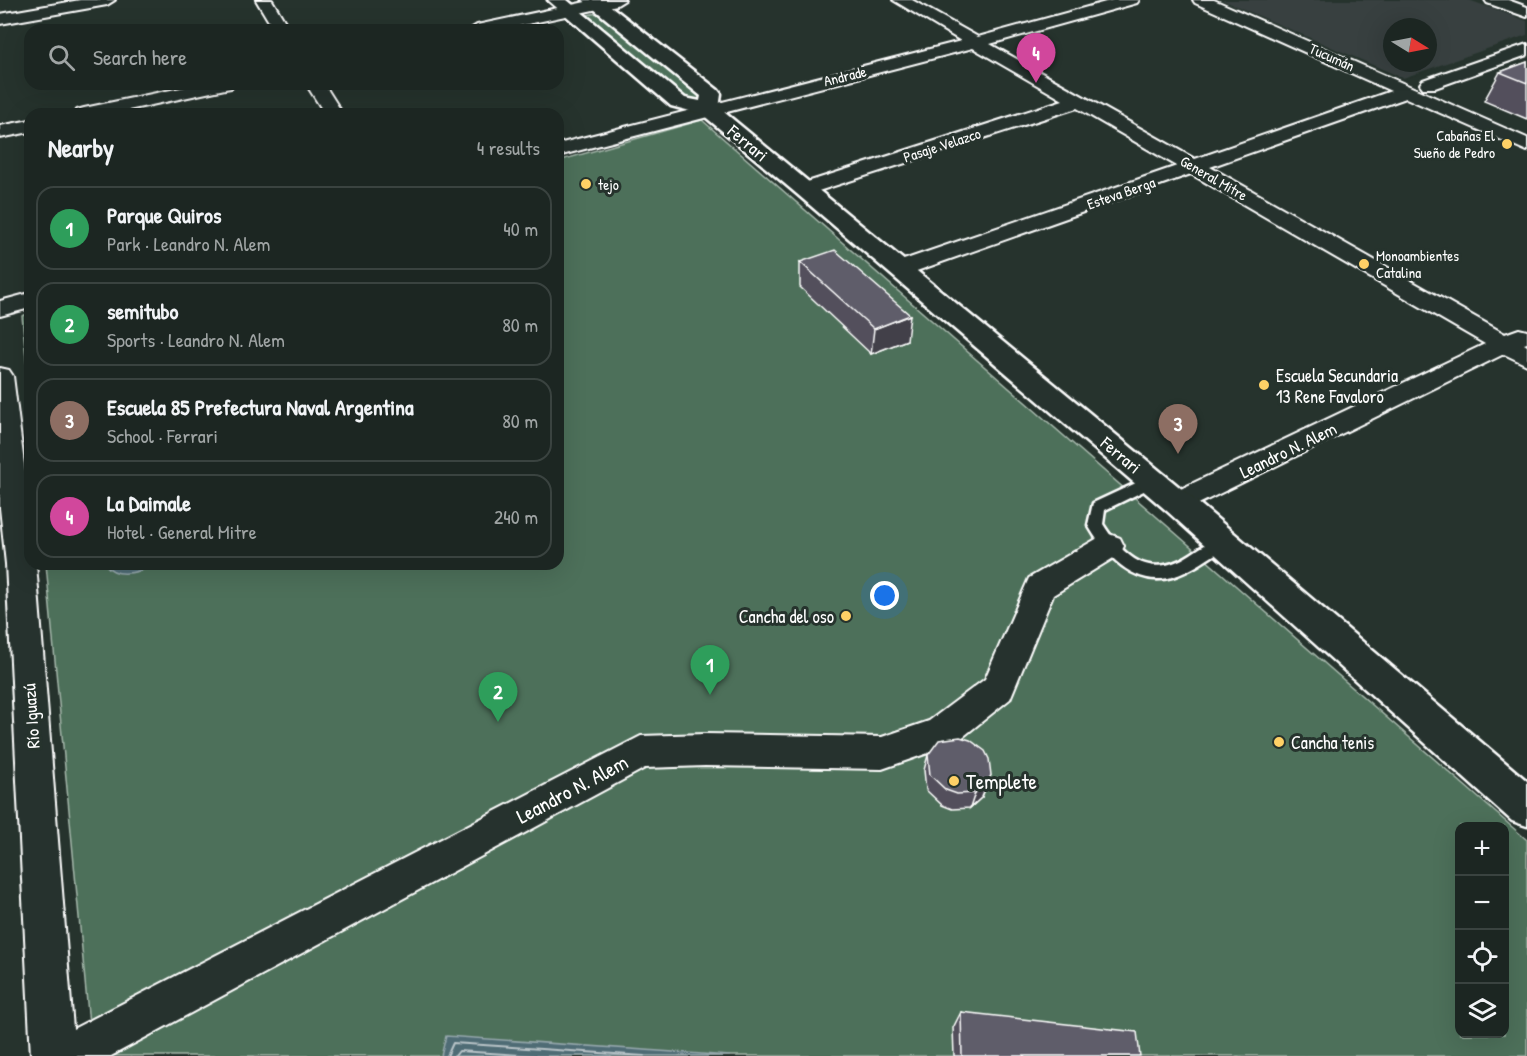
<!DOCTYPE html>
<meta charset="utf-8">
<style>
body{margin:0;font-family:"Patrick Hand",sans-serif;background:#252e2a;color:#f1f3f6}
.controls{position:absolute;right:18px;bottom:18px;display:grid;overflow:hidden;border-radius:12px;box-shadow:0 6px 24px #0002}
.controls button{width:54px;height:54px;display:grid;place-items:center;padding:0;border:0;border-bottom:2px solid #3a4340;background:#1c2622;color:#f1f3f6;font:30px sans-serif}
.compass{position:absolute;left:1383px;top:18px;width:54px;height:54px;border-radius:50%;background:#1c2622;box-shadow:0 6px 24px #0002;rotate:100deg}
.you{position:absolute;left:885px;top:596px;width:21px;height:21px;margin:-15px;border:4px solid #fff;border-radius:50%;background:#1a73e8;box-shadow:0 0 0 9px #1a73e833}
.badge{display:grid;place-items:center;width:39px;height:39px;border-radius:50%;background:#8c9099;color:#fff;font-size:20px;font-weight:700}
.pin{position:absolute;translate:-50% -50px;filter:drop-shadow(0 2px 3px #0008)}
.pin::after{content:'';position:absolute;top:32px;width:21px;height:18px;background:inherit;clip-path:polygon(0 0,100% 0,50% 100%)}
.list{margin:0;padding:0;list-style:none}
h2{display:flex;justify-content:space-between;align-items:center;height:78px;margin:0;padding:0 24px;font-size:26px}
h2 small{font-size:20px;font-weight:400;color:#a0a5a5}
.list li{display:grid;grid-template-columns:39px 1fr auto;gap:18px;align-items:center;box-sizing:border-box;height:84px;margin:0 12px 12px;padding:0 12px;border:2px solid #3a4340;border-radius:18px}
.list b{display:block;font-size:22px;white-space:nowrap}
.list p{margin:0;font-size:20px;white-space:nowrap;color:#a0a5a5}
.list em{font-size:20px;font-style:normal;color:#a0a5a5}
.icon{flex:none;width:33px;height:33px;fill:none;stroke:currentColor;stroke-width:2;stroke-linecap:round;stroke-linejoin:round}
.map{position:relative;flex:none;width:1527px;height:1056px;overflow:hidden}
.search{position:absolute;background:#1c2622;box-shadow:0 6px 24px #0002;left:24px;top:24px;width:540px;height:66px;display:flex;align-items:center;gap:15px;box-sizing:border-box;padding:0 21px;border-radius:18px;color:#a0a5a5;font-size:22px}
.panel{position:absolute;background:#1c2622;box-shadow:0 6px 24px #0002;left:24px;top:108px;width:540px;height:462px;border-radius:18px}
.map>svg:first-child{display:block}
.built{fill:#37403f;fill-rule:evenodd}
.green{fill:#4e705a;stroke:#a6b8ac;stroke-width:1.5;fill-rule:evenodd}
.water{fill:#4f6c75;stroke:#95a7ac;stroke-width:1.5}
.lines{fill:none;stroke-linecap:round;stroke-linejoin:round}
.shore{stroke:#b9c4c8;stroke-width:2}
.service-casing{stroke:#fff;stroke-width:5}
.minor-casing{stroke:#fff;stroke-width:4}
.secondary-casing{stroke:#fff;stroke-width:5}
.service{fill:#26332d;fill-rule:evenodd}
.minor{fill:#26332d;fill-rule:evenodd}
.secondary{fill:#26332d;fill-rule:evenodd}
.wall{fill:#52505b;stroke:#fff;stroke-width:1.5}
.shaded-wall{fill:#42414a;stroke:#fff;stroke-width:1.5}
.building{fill:#5f5d6a;stroke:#fff;stroke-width:1.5}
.poi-dot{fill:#ffd166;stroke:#26332d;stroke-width:2}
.labels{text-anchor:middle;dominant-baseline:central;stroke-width:6;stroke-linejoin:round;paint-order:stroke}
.far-street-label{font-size:15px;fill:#fff;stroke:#26332d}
.far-poi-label{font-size:15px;fill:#fff;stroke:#26332d;text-anchor:start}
.street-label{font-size:18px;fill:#fff;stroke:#26332d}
.poi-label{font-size:18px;fill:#fff;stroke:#26332d;text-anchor:start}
.near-poi-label{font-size:21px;fill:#fff;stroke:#26332d;text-anchor:start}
.near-street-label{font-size:21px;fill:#fff;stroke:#26332d}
</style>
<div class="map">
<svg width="1527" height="1056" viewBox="0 0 1527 1056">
<rect width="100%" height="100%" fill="#26332d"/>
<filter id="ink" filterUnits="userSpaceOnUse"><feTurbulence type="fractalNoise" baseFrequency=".0167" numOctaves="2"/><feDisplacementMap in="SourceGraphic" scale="12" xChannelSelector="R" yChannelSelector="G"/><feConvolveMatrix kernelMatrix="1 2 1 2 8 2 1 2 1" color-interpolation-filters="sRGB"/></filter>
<g filter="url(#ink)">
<path class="built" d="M1222 0H1469L1527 21V35L1403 78ZM1392 27H1428V63H1392Z"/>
<path class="green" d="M599 13 707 102 693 106 586 15Z
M702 120 1527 840V1056H92L46 564H558V161ZM1460 826H1504V1034H1460Z
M30 313V398L22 316Z"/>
<path class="water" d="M105 564H156C140 572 117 580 105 564Z
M446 1036 730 1056H441Z"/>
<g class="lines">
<path class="shore" d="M447 1056 453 1043 644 1056
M455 1056 459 1051 536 1056"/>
<g class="service-casing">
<path id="service" d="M1151 476 1156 477 1158 481 1156 485 1105 510 1103 524C1124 557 1148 579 1186 557 1198 550 1210 540 1223 536L1228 538 1231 542 1228 546C1210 557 1192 571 1172 577 1135 588 1104 554 1088 525L1093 503Z"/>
</g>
<g class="minor-casing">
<path id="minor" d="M80 0H115L107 5 0 24V14Z
M256 0H272L290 30H274Z
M595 0H625L617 5 500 30H469L477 25Z
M893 0H912L978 37 1113 0H1139L1137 3 990 44 1195 159 1391 91 1195 3 1193 0H1214L1527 138V151L1406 98 1210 167 1505 334 1519 329 1527 331V343L1524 344 1527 346V365L1504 354 1178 514 1168 511 1163 503 1168 495 1485 344 1191 174 908 274 900 276 892 274 889 269 892 264 1177 166 1077 108 812 193 805 195 798 193 795 189 798 185 1063 100 973 48 558 156V144L961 41Z
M1485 0H1508L1527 7V17L1487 3Z
M1527 44V55L1435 88H1423L1420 84 1423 80Z
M200 84H234L231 88 225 89 110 114H75L77 110 84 108Z
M306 84H324L343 114H325Z
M30 120V132L0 138V126Z
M30 293V308L0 316V301Z
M0 368 9 370 13 376 30 512V564H36L73 1029 641 736 705 734 882 737 929 721 985 679 1029 578 1098 538 1109 534 1120 538 1124 546 1120 554 1053 595 1010 699 954 744 882 769 705 766 645 768 111 1056H31L6 564 0 508Z"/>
</g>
<g class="secondary-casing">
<path id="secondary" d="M548 0H567L685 98 700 101 701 96 583 0H603L718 90 721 94 719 108 1189 495 1527 781V826L1512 821 1167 511 797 194 702 114 671 106Z"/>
</g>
<use href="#service" class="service"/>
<use href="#minor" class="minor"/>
<use href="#secondary" class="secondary"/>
</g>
<path class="wall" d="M1527 62V119L1484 101 1500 72Z
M800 262 907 340 871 354 800 287Z
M928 755 982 797 970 808 952 809 942 805 926 790 924 770Z
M961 1012 1140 1056H954L953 1028Z"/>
<path class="shaded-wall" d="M910 315 907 340 871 354 874 329Z
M991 775 982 797 970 808 975 793Z"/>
<path class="building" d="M1527 62V83L1500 72Z
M835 250 910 315 874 329 800 262Z
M960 737 970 740 985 751 989 759 991 775 988 782 975 793 957 794 946 790 930 775 928 755 939 740Z
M961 1012 1137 1032 1140 1056H962Z"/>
</g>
<g class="poi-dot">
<circle cx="1507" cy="144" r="6"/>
<circle cx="586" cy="184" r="6"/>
<circle cx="1364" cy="264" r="6"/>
<circle cx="1264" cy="385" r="6"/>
<circle cx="846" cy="616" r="6"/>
<circle cx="1279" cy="742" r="6"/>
<circle cx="954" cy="781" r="6"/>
</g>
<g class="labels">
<g class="far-street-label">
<text transform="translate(1332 57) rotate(24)">Tucumán</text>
<text transform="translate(845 76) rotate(-14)">Andrade</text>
<text transform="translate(942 145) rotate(-18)">Pasaje Velazco</text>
<text transform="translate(1214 178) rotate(30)">General Mitre</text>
<text transform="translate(1121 193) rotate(-19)">Esteva Berga</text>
</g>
<g class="far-poi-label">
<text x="1495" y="135" text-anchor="end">Cabañas El<tspan x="1495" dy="17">Sueño de Pedro</tspan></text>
<text x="598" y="184">tejo</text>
<text x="1376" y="255">Monoambientes<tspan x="1376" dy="17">Catalina</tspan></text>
</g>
<g class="street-label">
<text transform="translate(748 143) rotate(40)">Ferrari</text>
<text transform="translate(1288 450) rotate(-26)">Leandro N. Alem</text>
<text transform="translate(1121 455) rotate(40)">Ferrari</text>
<text transform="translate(31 716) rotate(-94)">Río Iguazú</text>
</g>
<g class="poi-label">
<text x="1276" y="375">Escuela Secundaria<tspan x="1276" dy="21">13 Rene Favaloro</tspan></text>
<text x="834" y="616" text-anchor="end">Cancha del oso</text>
<text x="1291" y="742">Cancha tenis</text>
</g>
<g class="near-poi-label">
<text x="966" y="781">Templete</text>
</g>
<g class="near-street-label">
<text transform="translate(572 789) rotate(-28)">Leandro N. Alem</text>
</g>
</g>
</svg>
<div class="controls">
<button>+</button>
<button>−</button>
<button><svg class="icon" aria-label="locate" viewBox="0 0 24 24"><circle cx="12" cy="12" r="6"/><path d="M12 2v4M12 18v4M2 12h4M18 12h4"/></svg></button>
<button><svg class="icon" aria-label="layers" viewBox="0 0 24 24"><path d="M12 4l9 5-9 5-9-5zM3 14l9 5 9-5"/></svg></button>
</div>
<svg class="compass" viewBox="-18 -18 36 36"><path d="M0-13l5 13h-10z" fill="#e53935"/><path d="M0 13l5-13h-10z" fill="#a0a5a5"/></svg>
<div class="you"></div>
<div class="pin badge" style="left:710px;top:695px;background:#2e9e5b">1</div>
<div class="pin badge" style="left:498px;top:722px;background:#2e9e5b">2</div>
<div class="pin badge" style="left:1178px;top:454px;background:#8d6e63">3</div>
<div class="pin badge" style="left:1036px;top:83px;background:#d1479c">4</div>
<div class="search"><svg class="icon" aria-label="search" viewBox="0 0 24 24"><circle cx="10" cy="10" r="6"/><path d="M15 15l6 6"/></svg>Search here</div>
<section class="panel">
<h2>Nearby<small>4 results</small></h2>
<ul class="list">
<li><span class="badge" style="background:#2e9e5b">1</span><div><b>Parque Quiros</b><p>Park · Leandro N. Alem</p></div><em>40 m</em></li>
<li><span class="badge" style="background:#2e9e5b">2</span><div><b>semitubo</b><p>Sports · Leandro N. Alem</p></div><em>80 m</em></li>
<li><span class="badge" style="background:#8d6e63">3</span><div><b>Escuela 85 Prefectura Naval Argentina</b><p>School · Ferrari</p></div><em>80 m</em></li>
<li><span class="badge" style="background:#d1479c">4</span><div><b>La Daimale</b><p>Hotel · General Mitre</p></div><em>240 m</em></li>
</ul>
</section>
</div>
